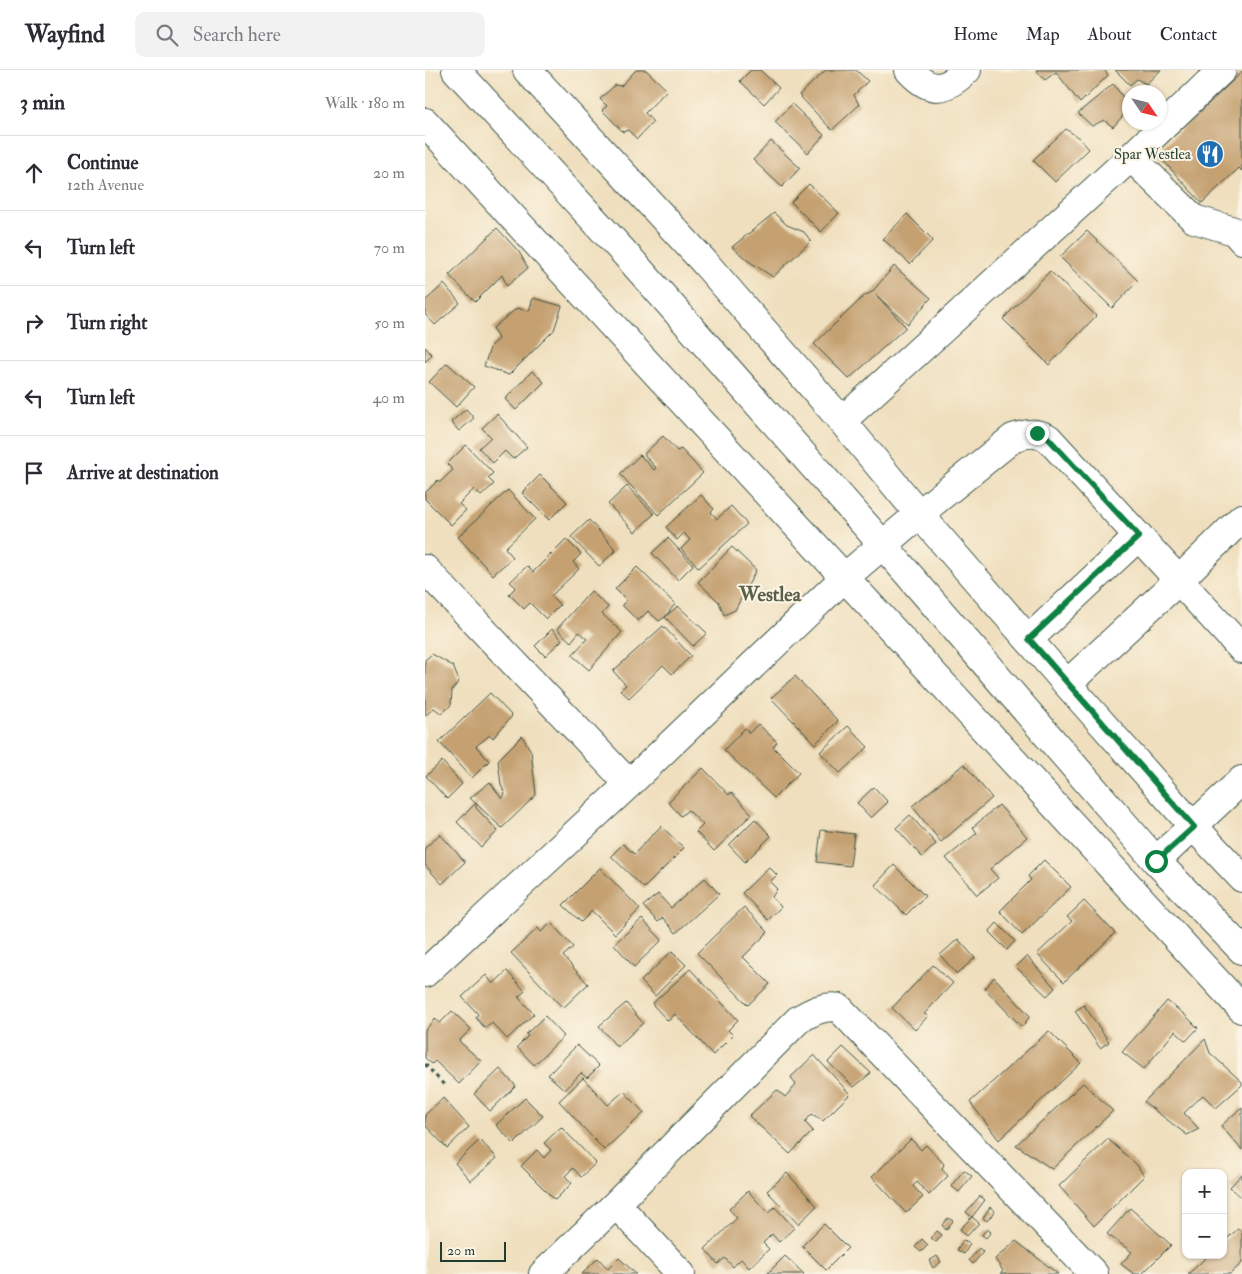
<!DOCTYPE html>
<meta charset="utf-8">
<style>
body{margin:0;font-family:"IM FELL Double Pica",serif;background:#f2f2f3;color:#2b2b33}
.controls{position:absolute;right:15px;bottom:15px;display:grid;overflow:hidden;border-radius:10px;box-shadow:0 1px 4px #0004}
.controls button{width:45px;height:45px;display:grid;place-items:center;padding:0;border:0;border-bottom:1px solid #e1e1e2;background:#fff;color:#2b2b33;font:25px sans-serif}
.compass{position:absolute;left:697px;top:15px;width:45px;height:45px;border-radius:50%;background:#fff;box-shadow:0 1px 4px #0004;rotate:125deg}
.scale{position:absolute;left:15px;bottom:12px;width:66px;box-sizing:border-box;padding-left:5px;border:2px solid #1f3d34;border-top:0;font-size:14px;line-height:18px;white-space:nowrap;color:#1f3d34;-webkit-text-stroke:4px #fcf5e5;paint-order:stroke}
.stop{position:absolute;width:15px;height:15px;margin:-11px;border:4px solid #0b8043;border-radius:50%;background:#fff}
.stop.end{background:#0b8043;border-color:#fff;box-shadow:0 1px 5px #0008}
.list{margin:0;padding:0;list-style:none}
h2{display:flex;justify-content:space-between;align-items:center;height:65px;margin:0;padding:0 20px;font-size:21px}
h2 small{font-size:16px;font-weight:400;color:#7c7c81}
.list li{display:grid;grid-template-columns:32px 1fr auto;gap:15px;align-items:center;box-sizing:border-box;height:75px;padding:0 20px;border-top:1px solid #e1e1e2}
.list b{display:block;font-size:19px;white-space:nowrap}
.list p{margin:0;font-size:16px;white-space:nowrap;color:#7c7c81}
.list em{font-size:16px;font-style:normal;color:#7c7c81}
.icon{flex:none;width:28px;height:28px;fill:none;stroke:currentColor;stroke-width:2;stroke-linecap:round;stroke-linejoin:round}
.map{position:relative;flex:none;width:817px;height:1204px;overflow:hidden}
header{display:flex;align-items:center;gap:30px;box-sizing:border-box;height:70px;padding:0 25px;background:#fff;border-bottom:1px solid #e1e1e2}
header strong{font-size:24px}
nav{display:flex;gap:28px;margin-inline-start:auto;font-size:18px}
.search{width:350px;height:45px;background:#f2f2f3;display:flex;align-items:center;gap:12px;box-sizing:border-box;padding:0 18px;border-radius:10px;color:#7c7c81;font-size:19px}
main{display:flex}
aside{flex:1;background:#fff}
.map>svg:first-child{display:block}
.building{fill:#c5a172}
.lines{fill:none;stroke-linecap:round;stroke-linejoin:round}
.minor-casing{stroke:#3e5549;stroke-width:30}
.path{stroke:#3e5549;stroke-width:3;stroke-dasharray:4 4;stroke-linecap:butt}
.minor{stroke:#fff;stroke-width:28}
.route{stroke:#0b8043;stroke-width:6}
.labels{text-anchor:middle;dominant-baseline:central;stroke-width:4;stroke-linejoin:round;paint-order:stroke}
.poi-label{font-size:15px;fill:#1f3d34;stroke:#fcf5e5;text-anchor:end}
.district-label{font-size:20px;font-weight:bold;fill:#59604a;stroke:#fcf5e5}
</style>
<header>
<strong>Wayfind</strong>
<div class="search"><svg class="icon" aria-label="search" viewBox="0 0 24 24"><circle cx="10" cy="10" r="6"/><path d="M15 15l6 6"/></svg>Search here</div>
<nav><a>Home</a><a>Map</a><a>About</a><a>Contact</a></nav>
</header>
<main>
<aside>
<h2>3 min<small>Walk · 180 m</small></h2>
<ul class="list">
<li><svg class="icon" aria-label="ahead" viewBox="0 0 24 24"><path d="M12 20V5M6 11l6-6 6 6"/></svg><div><b>Continue</b><p>12th Avenue</p></div><em>20 m</em></li>
<li><svg class="icon" aria-label="left" viewBox="0 0 24 24"><path d="M17 20v-9H6M10 6l-5 5 5 5"/></svg><div><b>Turn left</b></div><em>70 m</em></li>
<li><svg class="icon" aria-label="right" viewBox="0 0 24 24"><path d="M7 20v-9h11M14 6l5 5-5 5"/></svg><div><b>Turn right</b></div><em>50 m</em></li>
<li><svg class="icon" aria-label="left" viewBox="0 0 24 24"><path d="M17 20v-9H6M10 6l-5 5 5 5"/></svg><div><b>Turn left</b></div><em>40 m</em></li>
<li><svg class="icon" aria-label="arrive" viewBox="0 0 24 24"><path d="M6 21V4h12l-3 4 3 4H6"/></svg><div><b>Arrive at destination</b></div></li>
</ul>
</aside>
<div class="map">
<svg width="817" height="1204" viewBox="0 0 817 1204">
<rect width="100%" height="100%" fill="#fcf5e5"/>
<filter id="ink" filterUnits="userSpaceOnUse"><feTurbulence type="fractalNoise" baseFrequency=".02" numOctaves="2"/><feDisplacementMap in="SourceGraphic" scale="10" xChannelSelector="R" yChannelSelector="G"/><feConvolveMatrix kernelMatrix="1 2 1 2 8 2 1 2 1" color-interpolation-filters="sRGB"/></filter>
<filter id="wash" filterUnits="userSpaceOnUse"><feTurbulence type="fractalNoise" baseFrequency=".0096" numOctaves="4" result="noise"/><feDisplacementMap in="SourceGraphic" scale="20" xChannelSelector="R" yChannelSelector="G"/><feGaussianBlur stdDeviation="1.12" result="paint"/><feColorMatrix in="noise" values="0 0 0 0 0 0 0 0 0 0 0 0 0 0 0 0 0 1.4 0 .05"/><feComposite in="paint" operator="in"/></filter>
<g filter="url(#wash)">
<rect width="100%" height="100%" fill="#efdfbe"/>
<g id="blocks">
<path class="building" d="M211 0H221L242 20 220 43 228 52 212 69 203 60 198 62 177 40 182 36 175 29 190 15 196 16Z
M326 0H335L354 18 339 34 315 11Z
M401 0H431L443 11 429 25 434 35 407 60 374 25Z
M611 0H679L683 5 655 33 631 2 620 10Z
M690 0H736L721 14 712 9 705 15Z
M817 2V101L814 98 777 133 731 83Z
M688 14 704 35V39L688 57 679 50 667 56 653 43Z
M367 34 399 65 383 83 350 52Z
M641 59 654 68 664 79 630 112 608 90Z
M346 71 375 98 357 117 328 90Z
M384 114 414 143 396 162 366 132Z
M349 143 362 155 379 162 386 171 348 207 322 190 307 177Z
M482 144 508 170 485 194 458 169Z
M72 158 94 182 103 198 82 216 77 205 50 232 24 205Z
M662 161 713 211 687 238 635 187Z
M469 196 506 228 483 254 450 224 481 257 424 309 389 274 439 226 447 222Z
M625 201 671 246 624 295 578 249Z
M19 214 35 233 10 255 0 244V231Z
M108 228 137 236 129 260 84 305 59 296 66 275 73 269 68 258 92 238 104 241Z
M0 277 7 285 0 292Z
M22 293 49 317 31 337 4 312Z
M107 301 119 312 91 340 80 329Z
M41 339 49 348 34 361 26 352Z
M72 344 102 377 88 389 80 381 68 393 54 378 66 367 57 358Z
M238 366 252 381 256 379 278 403 233 445 195 404 215 385 229 400 231 398 219 384Z
M41 375 68 403 63 408 69 414 56 426 49 419 34 434 41 440 26 455 0 429V423L13 410 15 412 28 400 22 394Z
M115 405 142 432 124 450 97 423Z
M202 416 229 444 210 462 183 434Z
M83 420 110 449 80 478 88 487 68 505 33 467Z
M276 425 289 439 286 442 292 449 306 436 322 454 274 498 256 479 265 470 259 463 252 470 241 457Z
M164 450 191 480 174 496 146 467Z
M243 468 268 495 253 510 227 483Z
M141 469 156 484 148 492 154 499 126 526 135 535 121 549 105 533 99 539 84 524 91 517 85 512 102 496 108 502Z
M307 477 331 500 310 540 299 545 294 532 273 512Z
M212 497 250 534 240 547 253 536 282 563 268 576 240 547 234 551 223 541 213 551 197 535 202 530 190 519Z
M166 521 183 537 177 544 197 562 164 600 147 585 162 569 154 562 146 572 132 559Z
M238 556 266 586 247 604 238 595 204 628 195 620 201 615 188 601Z
M127 559 137 570 120 586 110 576Z
M7 584 28 596 34 611 27 620 26 635 17 644 9 638 0 646V590Z
M370 606 413 651 390 674 346 628Z
M65 623 87 646 68 668 65 665 51 676 64 691 47 708 14 672Z
M333 654 352 672 348 677 374 703 349 728 299 680 320 658 324 663Z
M423 656 443 677 415 703 395 682Z
M97 666 106 681 111 725 77 758 45 728 65 712 77 729 80 724 76 715 73 690Z
M17 691 37 714 22 729 1 706Z
M539 694 567 728 516 772 487 736Z
M278 698 304 725 306 722 327 744 289 781 271 762 278 755 263 740 256 746 243 732Z
M449 717 463 732 446 748 432 733Z
M51 733V738L73 761 56 777 32 752Z
M574 735 602 767 565 799 573 808 552 825 521 788 552 763 548 757Z
M485 745 511 774 497 787 471 758Z
M330 749 346 766 320 792 304 775Z
M236 756 259 778 219 818 186 786 198 774 209 784Z
M396 760 429 764 425 796 392 792Z
M15 764 40 792 17 814 0 795V778Z
M619 790 646 817 597 865 575 841 606 810 603 806Z
M469 795 500 826 481 845 450 815Z
M344 797 352 805 345 812 352 819 347 827 356 837 343 850 317 823Z
M175 798 215 839 190 864 167 841 156 852 138 835Z
M280 808 294 824 251 863 238 848 233 852 218 836 233 824 246 838Z
M659 831 690 863 639 912 612 884 647 851 642 847Z
M319 837 343 862 318 887 345 914 323 935 272 883Z
M217 849 237 870 209 897 189 874Z
M126 853 148 877 138 886 163 914 138 938 86 883 113 858 116 862Z
M572 853 590 871 582 880 564 862Z
M533 869 550 888 532 904 515 885Z
M247 881 261 895 230 926 216 911Z
M602 886 630 918 622 926 591 897Z
M508 895 528 913 499 944 503 946 490 960 467 938Z
M265 899 313 950 303 960 308 965 288 985 250 944 243 951 227 934Z
M82 901 100 921 93 927 109 944 82 969 67 953 60 958 51 948 53 944 37 927 61 905 68 914Z
M569 907 605 946 597 957 560 919Z
M742 931 760 945 773 958 761 971 750 961 719 999 697 982Z
M201 933 218 953 192 977 174 956Z
M659 935 684 972 675 978 650 941Z
M27 941 46 959 34 971 56 991 34 1014 10 991 7 994 0 988V960L10 949 15 953Z
M120 946 139 966 109 995 92 977 103 966 101 964Z
M624 961 656 993 574 1070 545 1032Z
M780 969 785 983 817 1012V1015L791 1038 778 1025 759 1043 774 1059 762 1065 719 1032Z
M152 975 174 996 162 1008 156 1003 140 1020 123 1005Z
M418 977 446 1003 429 1017 403 992Z
M389 985 425 1024 398 1051 387 1044 380 1052 388 1061 365 1084 324 1046 352 1020 360 1027 371 1015 366 1007Z
M75 999 91 1016 65 1041 49 1024Z
M158 1008 183 1035 199 1021 219 1043 179 1080 134 1031Z
M658 1013 688 1041 627 1099 591 1075Z
M18 1028 44 1057 22 1078 0 1055V1045Z
M100 1028 118 1046 89 1074 71 1055Z
M817 1037V1080L796 1056Z
M136 1057 171 1093 156 1107 148 1098 140 1106 147 1113 130 1130 96 1096 112 1080 119 1088 126 1080 119 1073Z
M486 1069 496 1080 501 1075 519 1094 517 1099 523 1106 504 1125 492 1112 488 1116 498 1127 481 1143 447 1107Z
M683 1069 712 1095 719 1106 669 1156 634 1116Z
M55 1070 72 1088 46 1111 30 1093Z
M539 1100 547 1106 534 1122 526 1116Z
M362 1103 392 1136 373 1154 342 1121Z
M817 1104V1128L805 1117Z
M323 1121 343 1143 350 1137 369 1158 354 1172 347 1164 338 1173 344 1179 324 1198 316 1189 308 1197 300 1188 293 1194 280 1179 312 1148 304 1139Z
M555 1126 560 1130 547 1147 541 1142Z
M565 1137 570 1141 562 1151 558 1148Z
M705 1138 746 1175 717 1204H709L696 1194 707 1182 682 1164Z
M547 1147 554 1153 542 1166 535 1159Z
M523 1148 528 1151 521 1160 517 1155Z
M399 1154 423 1178 401 1200 377 1176Z
M562 1159 566 1162 561 1168 557 1165Z
M813 1159 817 1162V1193L805 1204H763L784 1185H798V1172Z
M512 1161 517 1165 511 1172 506 1168Z
M497 1169 503 1175 496 1182 490 1177Z
M538 1170 545 1174 539 1184 532 1180Z
M591 1171 633 1204H575L578 1201 570 1189Z
M554 1178 558 1182 548 1194 544 1190Z
M360 1186 379 1204H342Z
M512 1186 516 1192 508 1198 504 1191Z
M173 1188 183 1199 194 1188 211 1204H157Z"/>
</g>
</g>
<g filter="url(#ink)">
<use href="#blocks" fill-opacity="0" stroke="#3e5549" stroke-width="1"/>
<g class="lines">
<g class="minor-casing">
<path id="minor" d="M31 0 205 189 458 475 731 791 817 880
M102 0 281 194 417 351 494 444 642 614 769 757 817 808
M484 0C506 24 520 21 542 0
M0 52 817 939
M706 87 769 149 809 161 817 170
M417 351 706 87 797 0
M0 499 204 714
M604 569 714 466
M642 614 754 510 817 448
M731 791 817 710
M0 903 204 714 420 507 494 444 588 368C602 363 610 362 623 368L817 579
M191 1134 256 1204
M118 1204 191 1134 373 950C386 942 399 935 414 938L669 1204"/>
</g>
<path class="path" d="M0 994 19 1015"/>
<use href="#minor" class="minor"/>
</g>
</g>
<g class="lines" filter="url(#ink)">
<path class="route" d="M612 363 623 368 714 466 604 569 769 757 731 791"/>
</g>
<defs>
<g id="restaurant-disc" transform="scale(1.4375)"><circle r="9.5" fill="#1f6fb2" stroke="#fcf5e5"/><path d="M-5-6h1v4h1v-4h1v4h1v-4h1v5L-1.5 .5V6h-2V.5L-5-1ZM5-6V6H3V1.5H1.5Q1.5-4 5-6Z" fill="#fff"/></g>
</defs>
<g fill-rule="evenodd">
<use href="#restaurant-disc" x="785" y="84"/>
</g>
<g class="labels">
<g class="poi-label">
<text x="766" y="84">Spar Westlea</text>
</g>
<g class="district-label">
<text x="345" y="524">Westlea</text>
</g>
</g>
</svg>
<div class="controls">
<button>+</button>
<button>−</button>
</div>
<svg class="compass" viewBox="-18 -18 36 36"><path d="M0-13l5 13h-10z" fill="#e53935"/><path d="M0 13l5-13h-10z" fill="#7c7c81"/></svg>
<div class="scale">20 m</div>
<div class="stop" style="left:731px;top:791px"></div>
<div class="stop end" style="left:612px;top:363px"></div>
</div>
</main>
